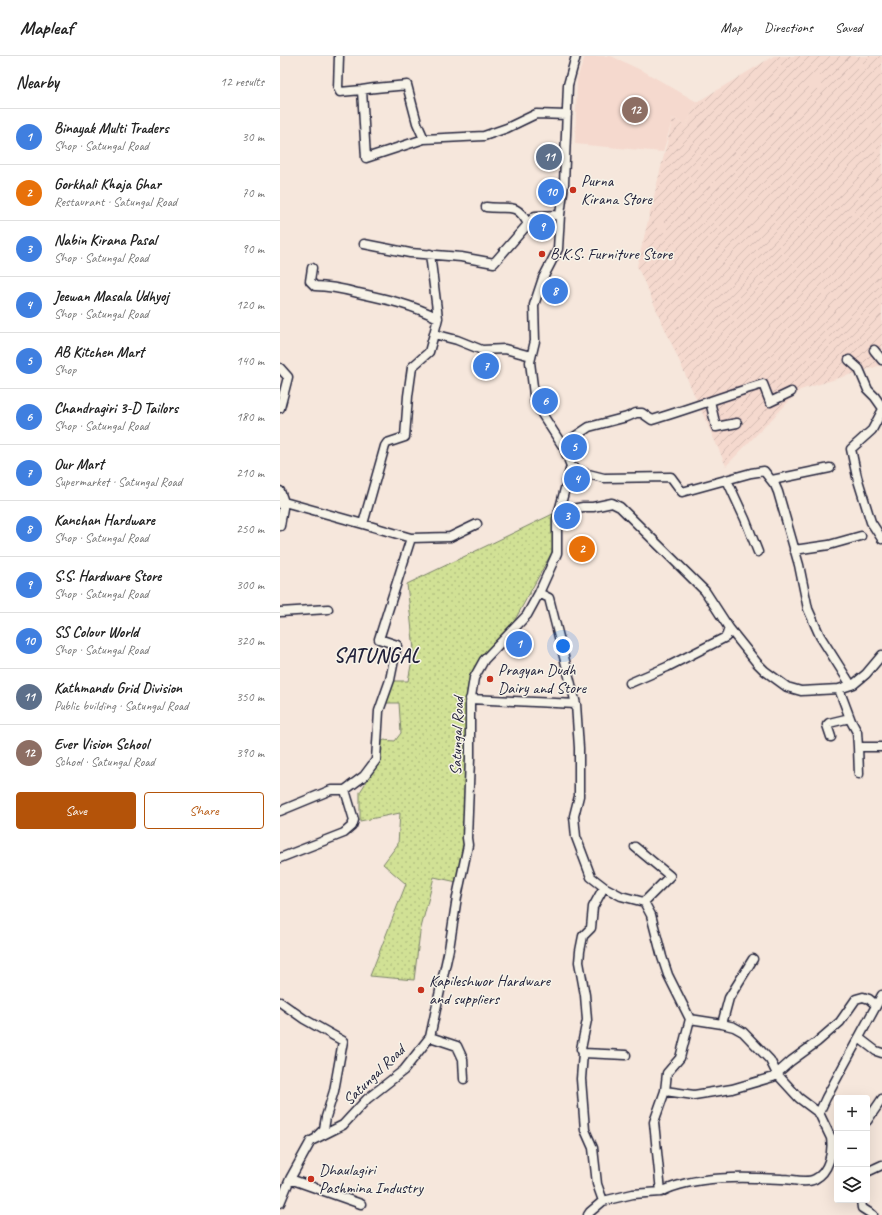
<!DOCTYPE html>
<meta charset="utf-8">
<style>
body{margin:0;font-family:Caveat,sans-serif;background:#f2f2f2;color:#222}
.controls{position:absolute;right:12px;bottom:12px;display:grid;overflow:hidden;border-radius:4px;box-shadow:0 4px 16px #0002}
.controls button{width:36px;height:36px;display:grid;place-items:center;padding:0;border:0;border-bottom:1px solid #e0e0e0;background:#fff;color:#222;font:20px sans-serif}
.you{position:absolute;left:283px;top:590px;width:14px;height:14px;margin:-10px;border:3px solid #fff;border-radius:50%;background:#1a73e8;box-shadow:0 0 0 6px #1a73e833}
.badge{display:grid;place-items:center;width:26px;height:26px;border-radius:50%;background:#b45309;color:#fff;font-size:13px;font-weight:700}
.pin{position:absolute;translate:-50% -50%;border:2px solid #fff;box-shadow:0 1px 4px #0006}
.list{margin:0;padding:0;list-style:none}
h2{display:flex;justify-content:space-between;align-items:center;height:52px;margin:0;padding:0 16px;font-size:17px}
h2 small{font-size:13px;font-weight:400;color:#767676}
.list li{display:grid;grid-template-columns:26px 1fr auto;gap:12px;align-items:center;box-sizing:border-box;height:56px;padding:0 16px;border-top:1px solid #e0e0e0}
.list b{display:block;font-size:15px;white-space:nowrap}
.list p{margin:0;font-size:13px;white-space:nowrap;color:#767676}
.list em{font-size:13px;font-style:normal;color:#767676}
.actions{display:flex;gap:8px;padding:12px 16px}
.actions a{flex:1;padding:9px 0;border:1px solid #b45309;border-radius:4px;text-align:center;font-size:14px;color:#b45309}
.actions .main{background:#b45309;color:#fff}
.icon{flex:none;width:22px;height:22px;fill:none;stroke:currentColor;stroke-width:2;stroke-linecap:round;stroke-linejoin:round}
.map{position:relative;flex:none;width:602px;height:1159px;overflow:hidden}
header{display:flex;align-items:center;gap:24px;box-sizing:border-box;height:56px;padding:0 20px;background:#fff;border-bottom:1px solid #e0e0e0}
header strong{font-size:19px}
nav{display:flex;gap:22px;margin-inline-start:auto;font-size:14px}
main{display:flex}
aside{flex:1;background:#fff}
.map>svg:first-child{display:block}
.built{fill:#f5d9ce}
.industrial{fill:url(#industrial-furrows)}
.green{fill:url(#green-dots);stroke:#7a8268}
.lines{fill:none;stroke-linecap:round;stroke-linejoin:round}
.minor-casing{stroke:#22223b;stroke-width:11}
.minor{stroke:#f7f3e8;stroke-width:8}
.poi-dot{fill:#c8321e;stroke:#f7f3e8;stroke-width:1.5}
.labels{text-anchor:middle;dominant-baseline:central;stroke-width:3;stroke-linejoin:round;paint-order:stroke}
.poi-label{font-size:16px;fill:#22223b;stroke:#f7f3e8;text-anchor:start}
.street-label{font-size:16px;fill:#22223b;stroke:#f7f3e8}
.district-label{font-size:20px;font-weight:bold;letter-spacing:1px;fill:#22223b;stroke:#f7f3e8}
</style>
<header>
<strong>Mapleaf</strong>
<nav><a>Map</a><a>Directions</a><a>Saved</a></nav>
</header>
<main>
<aside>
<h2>Nearby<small>12 results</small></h2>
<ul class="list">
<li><span class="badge" style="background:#3f7fe0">1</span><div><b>Binayak Multi Traders</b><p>Shop · Satungal Road</p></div><em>30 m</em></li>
<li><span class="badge" style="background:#e8710a">2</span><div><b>Gorkhali Khaja Ghar</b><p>Restaurant · Satungal Road</p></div><em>70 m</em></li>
<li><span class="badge" style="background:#3f7fe0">3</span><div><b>Nabin Kirana Pasal</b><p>Shop · Satungal Road</p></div><em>90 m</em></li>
<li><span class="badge" style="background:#3f7fe0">4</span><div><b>Jeewan Masala Udhyoj</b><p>Shop · Satungal Road</p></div><em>120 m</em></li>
<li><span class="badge" style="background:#3f7fe0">5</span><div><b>AB Kitchen Mart</b><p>Shop</p></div><em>140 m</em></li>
<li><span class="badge" style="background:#3f7fe0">6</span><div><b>Chandragiri 3-D Tailors</b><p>Shop · Satungal Road</p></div><em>180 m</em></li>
<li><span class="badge" style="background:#3f7fe0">7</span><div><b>Our Mart</b><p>Supermarket · Satungal Road</p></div><em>210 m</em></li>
<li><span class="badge" style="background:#3f7fe0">8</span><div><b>Kanchan Hardware</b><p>Shop · Satungal Road</p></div><em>250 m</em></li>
<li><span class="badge" style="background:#3f7fe0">9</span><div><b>S.S. Hardware Store</b><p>Shop · Satungal Road</p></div><em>300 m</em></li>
<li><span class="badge" style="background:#3f7fe0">10</span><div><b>SS Colour World</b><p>Shop · Satungal Road</p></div><em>320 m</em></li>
<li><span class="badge" style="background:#5c6f8a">11</span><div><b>Kathmandu Grid Division</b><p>Public building · Satungal Road</p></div><em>350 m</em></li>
<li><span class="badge" style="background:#8d6e63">12</span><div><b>Ever Vision School</b><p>School · Satungal Road</p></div><em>390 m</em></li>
</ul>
<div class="actions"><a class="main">Save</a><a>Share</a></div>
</aside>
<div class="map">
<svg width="602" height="1159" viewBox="0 0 602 1159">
<defs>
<pattern id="industrial-furrows" width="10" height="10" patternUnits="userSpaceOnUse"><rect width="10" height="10" fill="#f5d9ce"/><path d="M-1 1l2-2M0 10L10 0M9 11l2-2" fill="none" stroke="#d2bab2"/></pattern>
<pattern id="green-dots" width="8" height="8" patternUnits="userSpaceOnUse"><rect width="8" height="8" fill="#d1e195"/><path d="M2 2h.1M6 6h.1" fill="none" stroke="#b3c181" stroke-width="1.8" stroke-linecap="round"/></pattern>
</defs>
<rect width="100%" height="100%" fill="#f6e7dc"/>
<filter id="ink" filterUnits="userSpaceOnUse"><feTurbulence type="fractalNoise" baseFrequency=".025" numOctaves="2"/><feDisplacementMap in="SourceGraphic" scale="8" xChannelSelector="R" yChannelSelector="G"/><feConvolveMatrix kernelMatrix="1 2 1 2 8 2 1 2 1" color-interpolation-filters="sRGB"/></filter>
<g filter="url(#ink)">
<path class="built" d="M305 0H331L365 16 417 46 406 70 393 62 383 96 295 88 297 23Z"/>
<path class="industrial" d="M494 0H602V309L520 334 446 410 357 210 393 62 406 70 417 46Z"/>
<path class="green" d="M277 456 272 496 231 571 190 620 187 637 185 788 177 826 154 821 140 876 134 924 90 920 126 828 103 808 118 788 120 757 80 765V736L95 712 103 684 115 685 121 677 119 647H105L114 625H128L134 594 127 528Z"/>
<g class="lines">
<g class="minor-casing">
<path id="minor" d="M59 0 58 32 60 36 82 34 86 102 144 83 204 80 227 72 256 58 287 59
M82 34C96 31 112 31 127 29L137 67 144 83
M206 151C228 154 236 145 248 168
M84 188 130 197 181 201 214 207 255 160 280 159
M150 198 158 262 154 278
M32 212 30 225 35 230C50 230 63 233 78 237 106 243 133 249 158 262
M594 294 602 304
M569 304 579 313 588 334 595 341 602 351
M0 312 8 321 0 352
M430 345 436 371 457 367
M602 355 592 374 571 393 577 421 591 466 602 483
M284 392 294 381 309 371 347 361 356 357H362L372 364C409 353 446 339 483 328L490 346 511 336
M291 410 304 417 324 422 391 421 402 436 471 417 484 415 495 429 498 436 519 509 528 553 540 580 571 629
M447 424 465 463 478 496
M492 424 550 412
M0 435 4 446 0 470
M0 447 4 446 83 468 131 482 170 481 197 468
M277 463 292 453 303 451H313L332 447 340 451 425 535 449 572 477 607 485 615 507 631 521 635 559 633 574 628 586 618 602 599
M83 468 105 390 107 387 125 381 128 340 132 311 149 296 154 278 177 284 202 294 225 293 251 300
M514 494 549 489 581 480
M259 537 269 542 296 648 299 692V740L294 760 296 781 311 821 324 831 341 840 364 846 371 859 382 901 388 919 410 963 400 1002 387 1017 385 1035 414 1039 452 1033 493 1021 511 1005 537 986 560 966 576 943 583 941 589 943 596 949
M0 556 48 553
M350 627 387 611 446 581 449 572
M559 633 571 665 577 676 578 691 579 718
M190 643 296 648
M551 681 547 669 549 667 570 662
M578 691H602
M0 755 51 734H65L84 720 96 704 99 655 110 624 117 589 99 583 131 482
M355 791 390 820 364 846
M0 802 64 777 72 770 74 764 65 734
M0 946 24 963 63 985 54 1035 46 1061 44 1073 38 1079
M410 963 442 968 454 971 463 976 490 1004 497 1018 519 1042 539 1057 551 1082 555 1084
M442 968 449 942 473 903
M150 981 177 990 183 1003 184 1023
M579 982 596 995 602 997
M303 997 301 993 307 964 305 939 299 906 300 895 303 880 311 872 313 851 324 831
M539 1057 546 1042 602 939
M587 1065 602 1043
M587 1116 602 1109
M10 1123 81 1148
M381 1136C414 1119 466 1121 502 1123 512 1123 526 1128 535 1123 549 1116 553 1096 551 1082
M581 1144 582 1152 593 1159
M323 1145 353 1138 381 1136 374 1066 385 1035
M0 1147 10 1123 31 1085 63 1069 87 1043 124 1014 150 981 169 893 177 841 188 789 187 782 190 702V647L194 622 204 604 247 559 259 537 277 497V463L291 410 284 392 255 347 250 306 255 285 254 249 263 222 278 193 280 159 284 128 288 29 296 0
M308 1159 310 1156 323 1145 317 1128 313 1092 305 1074 301 1023 303 997 346 999"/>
</g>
<use href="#minor" class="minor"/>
</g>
</g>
<g class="poi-dot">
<circle cx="293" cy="134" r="4"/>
<circle cx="262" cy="198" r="4"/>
<circle cx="210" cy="623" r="4"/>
<circle cx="141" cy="934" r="4"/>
<circle cx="31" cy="1123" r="4"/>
</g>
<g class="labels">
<g class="poi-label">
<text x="301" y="125">Purna<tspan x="301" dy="18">Kirana Store</tspan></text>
<text x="270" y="198">B.K.S. Furniture Store</text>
<text x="218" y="614">Pragyan Dudh<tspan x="218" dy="18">Dairy and Store</tspan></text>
<text x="149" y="925">Kapileshwor Hardware<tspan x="149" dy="18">and suppliers</tspan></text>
<text x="39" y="1114">Dhaulagiri<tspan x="39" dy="18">Pashmina Industry</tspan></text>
</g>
<g class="street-label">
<text transform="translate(177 680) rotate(-88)">Satungal Road</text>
<text transform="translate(94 1019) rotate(-44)">Satungal Road</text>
</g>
<g class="district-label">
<text x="97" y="599">SATUNGAL</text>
</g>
</g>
</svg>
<div class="controls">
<button>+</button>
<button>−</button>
<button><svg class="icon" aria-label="layers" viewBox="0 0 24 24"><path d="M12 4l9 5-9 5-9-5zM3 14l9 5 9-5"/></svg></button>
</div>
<div class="you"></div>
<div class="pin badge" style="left:239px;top:588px;background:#3f7fe0">1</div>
<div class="pin badge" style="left:302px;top:493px;background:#e8710a">2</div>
<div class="pin badge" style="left:287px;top:460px;background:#3f7fe0">3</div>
<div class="pin badge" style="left:297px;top:423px;background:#3f7fe0">4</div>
<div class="pin badge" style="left:294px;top:391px;background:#3f7fe0">5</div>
<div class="pin badge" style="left:265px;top:345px;background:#3f7fe0">6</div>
<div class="pin badge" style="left:206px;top:310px;background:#3f7fe0">7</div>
<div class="pin badge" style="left:275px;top:235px;background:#3f7fe0">8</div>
<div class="pin badge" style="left:262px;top:171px;background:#3f7fe0">9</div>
<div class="pin badge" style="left:271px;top:136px;background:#3f7fe0">10</div>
<div class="pin badge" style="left:269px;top:101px;background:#5c6f8a">11</div>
<div class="pin badge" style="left:355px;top:54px;background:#8d6e63">12</div>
</div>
</main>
